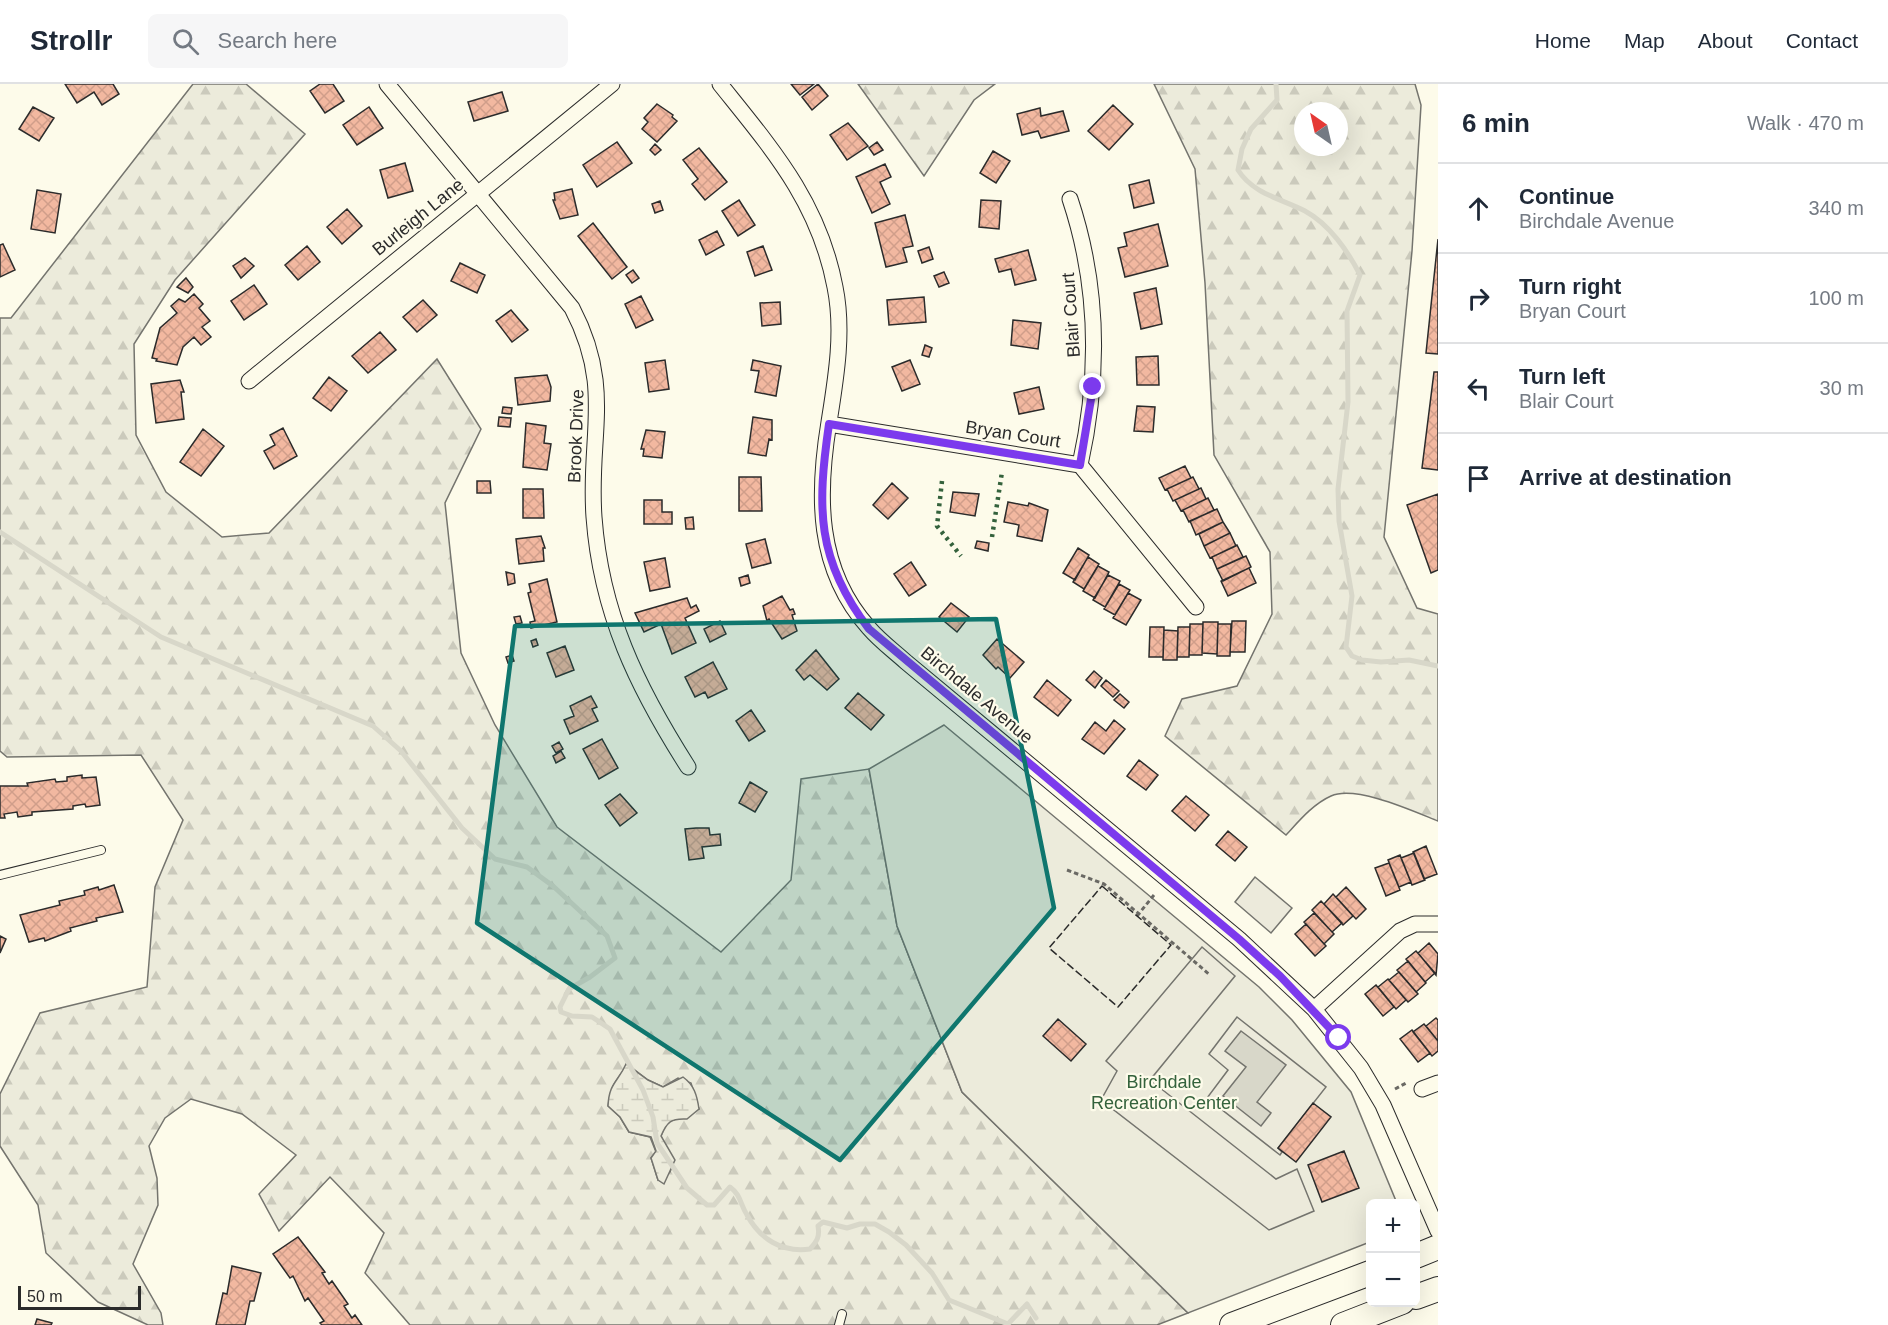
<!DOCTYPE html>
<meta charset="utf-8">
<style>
body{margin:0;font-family:Helvetica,sans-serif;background:#f6f6f7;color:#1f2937}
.controls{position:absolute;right:18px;bottom:18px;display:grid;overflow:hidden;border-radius:9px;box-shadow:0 6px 24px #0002}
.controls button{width:54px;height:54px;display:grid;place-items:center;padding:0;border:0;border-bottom:2px solid #e0e1e3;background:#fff;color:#1f2937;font:30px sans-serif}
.compass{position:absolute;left:1294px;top:18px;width:54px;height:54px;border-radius:50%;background:#fff;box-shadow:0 6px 24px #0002;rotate:326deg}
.scale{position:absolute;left:18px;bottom:15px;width:123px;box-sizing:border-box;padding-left:6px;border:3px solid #2b2b2b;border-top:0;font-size:16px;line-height:21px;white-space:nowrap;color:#2b2b2b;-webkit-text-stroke:4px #fdfbea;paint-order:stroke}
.stop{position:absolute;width:18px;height:18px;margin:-14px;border:4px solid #7c3aed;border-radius:50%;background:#fff}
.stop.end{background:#7c3aed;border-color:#fff;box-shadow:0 2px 6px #0008}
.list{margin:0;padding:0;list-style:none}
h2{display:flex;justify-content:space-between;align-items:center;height:78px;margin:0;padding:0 24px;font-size:26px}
h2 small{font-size:20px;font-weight:400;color:#747a83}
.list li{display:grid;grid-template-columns:39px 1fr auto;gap:18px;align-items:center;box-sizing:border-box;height:90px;padding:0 24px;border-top:2px solid #e0e1e3}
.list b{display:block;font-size:22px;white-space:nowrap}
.list p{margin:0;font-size:20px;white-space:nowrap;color:#747a83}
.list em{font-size:20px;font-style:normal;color:#747a83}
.icon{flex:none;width:33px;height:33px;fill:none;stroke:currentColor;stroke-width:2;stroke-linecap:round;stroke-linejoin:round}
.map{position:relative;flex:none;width:1438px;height:1241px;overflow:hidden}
header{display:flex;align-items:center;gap:36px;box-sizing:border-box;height:84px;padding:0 30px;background:#fff;border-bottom:2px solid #e0e1e3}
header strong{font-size:28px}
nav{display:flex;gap:33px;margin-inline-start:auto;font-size:21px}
.search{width:420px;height:54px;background:#f6f6f7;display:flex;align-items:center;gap:15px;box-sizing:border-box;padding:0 21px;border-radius:9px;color:#747a83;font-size:22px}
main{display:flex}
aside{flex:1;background:#fff}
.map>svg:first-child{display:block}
.forest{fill:url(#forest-firs);stroke:#74746e;stroke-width:1.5;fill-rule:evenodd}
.wetland{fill:url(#wetland-marsh);stroke:#74746e;stroke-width:1.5}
.green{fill:#ecebdb;stroke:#74746e;stroke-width:1.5}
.parking{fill:#eceadb;stroke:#74746e;stroke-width:1.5}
.water{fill:#d8d7c9;stroke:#74746e;stroke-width:1.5}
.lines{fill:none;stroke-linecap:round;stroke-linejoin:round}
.stream{stroke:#d8d7c9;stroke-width:5}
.building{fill:url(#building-cross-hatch);stroke:#2b2b2b;stroke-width:1.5}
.service-casing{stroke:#2b2b2b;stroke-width:10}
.minor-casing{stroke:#2b2b2b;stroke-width:17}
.primary-casing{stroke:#2b2b2b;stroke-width:26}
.path{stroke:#6a6964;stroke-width:3;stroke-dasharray:4.5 3;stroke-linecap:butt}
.service{stroke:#fdfbea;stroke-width:8}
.minor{stroke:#fdfbea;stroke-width:15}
.primary{stroke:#fdfbea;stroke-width:24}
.hedge{stroke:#34623c;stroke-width:4.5;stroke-dasharray:3 4.5;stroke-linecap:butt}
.fence{stroke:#2b2b2b;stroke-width:1.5;stroke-dasharray:8 3;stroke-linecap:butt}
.route{stroke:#7c3aed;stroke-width:8}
.marked{fill:#0f766e;fill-opacity:0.2;stroke:#0f766e;stroke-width:4.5;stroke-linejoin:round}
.labels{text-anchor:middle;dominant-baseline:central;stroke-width:4.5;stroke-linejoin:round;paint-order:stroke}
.street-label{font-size:18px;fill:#2b2b2b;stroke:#fdfbea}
.park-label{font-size:18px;fill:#34623c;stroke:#fdfbea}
</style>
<header>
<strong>Strollr</strong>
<div class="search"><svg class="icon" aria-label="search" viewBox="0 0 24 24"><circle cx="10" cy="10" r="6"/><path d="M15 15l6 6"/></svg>Search here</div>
<nav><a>Home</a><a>Map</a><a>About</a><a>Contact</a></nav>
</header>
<main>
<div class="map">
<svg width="1438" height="1241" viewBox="0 0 1438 1241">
<defs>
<pattern id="forest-firs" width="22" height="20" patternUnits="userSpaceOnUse" patternTransform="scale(1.5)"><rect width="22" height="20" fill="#ecebdb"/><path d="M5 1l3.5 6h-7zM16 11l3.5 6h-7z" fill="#cbcabc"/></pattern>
<pattern id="wetland-marsh" width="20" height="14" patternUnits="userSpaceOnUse" patternTransform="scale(1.5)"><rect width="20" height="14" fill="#ecebdb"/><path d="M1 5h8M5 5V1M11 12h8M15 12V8" fill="none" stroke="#cbcabc"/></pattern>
<pattern id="building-cross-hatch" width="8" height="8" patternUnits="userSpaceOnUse" patternTransform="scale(1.5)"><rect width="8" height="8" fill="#f2b8a0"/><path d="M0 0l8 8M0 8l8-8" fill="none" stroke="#d09e8a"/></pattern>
</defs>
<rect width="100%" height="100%" fill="#fdfbea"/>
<path class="forest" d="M193 0H246L305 50 175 196 134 260 136 351 166 408 222 453 269 449 437 275 481 345 445 419 461 569 495 641 557 743 721 868 791 796 801 695 869 685 897 842 962 1008 1188 1229 1157 1241H410L365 1189 384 1149 330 1093 279 1147 259 1110 296 1071 242 1030 191 1015 165 1034 149 1062 157 1094 158 1121 133 1180 161 1229 163 1241H148L98 1218 46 1169 38 1121 0 1062V1010L40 929 147 903 155 803 183 736 141 671 7 673 0 667V234H11ZM627 980 648 996 663 1003 678 994 691 999 699 1025 666 1039 661 1052 672 1082 670 1088 658 1096 651 1074 656 1068 650 1053 629 1048 620 1033 608 1022C612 996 616 1000 627 980Z
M858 0H995L974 16 924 92Z
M1154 0H1415L1421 21 1412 167 1384 453 1417 524 1438 530V737C1413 727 1356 701 1331 712 1313 720 1299 737 1286 751L1165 652 1182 615 1237 602 1272 530 1270 468 1214 371 1205 199 1195 85ZM1303 27H1339V63H1303Z"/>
<path class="wetland" d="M626 980 648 996 663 1003 683 993C694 1001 697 1011 699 1025L687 1035C671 1034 667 1038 661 1052L675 1076 664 1100 658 1096 651 1074 656 1067 651 1053 629 1048 620 1033 608 1022C609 999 618 998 626 980Z"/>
<path class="green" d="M944 641 1259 903 1292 936 1351 1008 1396 1117V1119L1370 1120V1158L1188 1229 962 1008 897 842 869 685Z"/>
<path class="parking" d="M1255 793 1292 824 1271 849 1235 818Z
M1202 863 1235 892 1150 996 1276 1095 1297 1085 1314 1127 1269 1146 1101 1016 1117 987 1106 977Z
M1237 933 1326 1003 1278 1064 1282 1068 1280 1071 1207 1014 1228 986 1209 970Z"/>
<path class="water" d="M1241 947 1286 981 1257 1018 1271 1029 1261 1042 1223 1012 1246 983 1225 967Z"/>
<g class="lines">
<path class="stream" d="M1276 0 1277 16 1251 45 1242 65 1238 86C1253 110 1282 115 1305 127 1329 140 1348 167 1360 191L1347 227 1348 318 1338 405 1339 437 1352 512 1346 563 1352 572 1362 576 1381 578 1409 576 1438 582
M0 448 161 553 373 642 401 667 462 744 495 775 527 783 553 802 607 852 615 874 590 893 569 905 560 923 561 928 572 932 592 933 610 945 643 1006 653 1033 657 1059 687 1104 707 1121H714L730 1103C741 1111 740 1120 747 1131 760 1155 782 1169 810 1165 817 1157 820 1153 818 1142L823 1138 847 1144 860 1140H875L889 1148 906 1161 932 1189 949 1216 1008 1240 1027 1220 1036 1234"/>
</g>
<path class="building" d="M65 0H113L119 10 102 21 94 8 77 19Z
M320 0H333L344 17 325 29 310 7Z
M791 0H814L800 11Z
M818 0 828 12 812 26 802 13Z
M502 8 508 27 474 37 468 18Z
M657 20 673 31 672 33 677 37 657 58 642 45 648 38 644 34Z
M1113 21 1133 40 1109 66 1088 47Z
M33 23 54 34 39 57 19 45Z
M369 23 383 44 357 61 343 41Z
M1040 24 1041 32 1063 27 1069 47 1041 54 1038 47 1022 51 1017 30Z
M848 39 868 62 847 76 830 51Z
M617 58 632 79 597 103 583 81Z
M877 58 883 66 874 71 869 64Z
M655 60 661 66 655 71 650 66Z
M699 64 727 98 705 116 692 100 698 95 683 76Z
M993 67 1010 77 996 99 980 89Z
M405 79 413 107 388 114 380 86Z
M885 80 891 93 880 98 890 120 872 129 856 93Z
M1149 96 1154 119 1134 124 1129 101Z
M572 105 578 131 560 135 553 116H555L554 109Z
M37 106 61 110 55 149 31 145Z
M739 116 755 141 738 152 722 127Z
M981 116 1001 117 999 145 979 143Z
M660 117 663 126 655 129 652 120Z
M347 125 362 142 342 160 327 143Z
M905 131 913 162 903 164 907 178 886 183 875 139Z
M593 139 627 183 612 195 578 152Z
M1158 140 1168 182 1125 193 1118 164 1127 162 1124 149Z
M717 147 724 161 706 171 699 156Z
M1438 155V270L1426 269Z
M3 160 15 186 0 193V161Z
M307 162 320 178 298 196 285 181Z
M763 162 772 186 755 192 747 168Z
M929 163 933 175 922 179 918 167Z
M1028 166 1036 196 1015 201 1011 185 999 188 995 175Z
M245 174 254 182 241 194 233 182Z
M460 179 485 191 477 209 451 197Z
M633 186 639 194 632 199 626 191Z
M944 188 949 199 939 203 934 192Z
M186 194 193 203 188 209 177 203Z
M254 201 267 220 244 236 231 217Z
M1156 204 1162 240 1141 245 1134 209Z
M194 210 203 220 199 224 210 237 202 243 211 253 201 261 194 253 183 263 177 281 156 277 157 275 152 274 160 244 177 229 171 222 179 215 185 218Z
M641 212 653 236 636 244 625 220Z
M924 213 926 238 889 241 887 216Z
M423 216 437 231 417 248 403 233Z
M780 218 781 240 762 242 760 219Z
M511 226 528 246 512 258 496 237Z
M1013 236 1041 239 1038 265 1011 261Z
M380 248 396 266 368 289 352 272Z
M925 261 932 264 929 273 922 271Z
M1158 272 1159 301H1137L1136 273Z
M665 276 669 305 649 308 645 279Z
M753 276 781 282 776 312 755 308 759 287 751 286Z
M910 276 920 300 902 307 892 283Z
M1434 288H1438V386L1422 384Z
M547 291 551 303 550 317 518 321 515 294Z
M329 293 347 307 331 327 313 314Z
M180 296 184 308H181L184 335 156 339 151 300Z
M1039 303 1044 325 1019 330 1014 309Z
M1137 322 1155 323 1153 348 1134 347Z
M503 323 512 324 511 330 502 329Z
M499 333 511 334 510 343 498 342Z
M753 333 772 336V356L769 355 766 372 748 369Z
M526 339 546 342 544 359 551 360 547 386 523 383Z
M283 344 297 372 274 385 264 367 275 361 270 351Z
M203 345 224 362 201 392 180 378Z
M646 346 665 348 662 374 643 372 644 365H641Z
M1185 382 1191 394 1165 406 1159 394Z
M739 393H761L762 427H739Z
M1193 393 1199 405 1173 417 1167 405Z
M477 397H490L491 409H477Z
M892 399 908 414 888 435 873 421Z
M1201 404 1206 415 1181 427 1175 416Z
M523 405H543L544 434H523Z
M953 408 979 410 975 432 950 428Z
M1438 410V486L1431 489 1407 421Z
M1208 414 1214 426 1189 438 1183 426Z
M644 416H662V428H672V440H644Z
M1008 418 1028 422 1029 419 1048 426 1042 457 1017 452 1019 441 1004 438Z
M1217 425 1223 438 1196 451 1190 437Z
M693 433 694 445H686L685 434Z
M1223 438 1230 449 1204 462 1199 450Z
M1230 449 1236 462 1210 474 1204 462Z
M541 452 545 464H543L544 477 519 480 516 455Z
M765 455 771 479 752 484 746 460Z
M977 457 989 459 988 467 975 464Z
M1237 461 1243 473 1217 485 1212 473Z
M1078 464 1089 471 1075 496 1063 489Z
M1246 472 1251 483 1223 497 1217 485Z
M1088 473 1099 480 1084 505 1073 498Z
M665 474 670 503 650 507 644 478Z
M911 478 926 501 909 512 894 490Z
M1098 482 1109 488 1095 514 1083 507Z
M1249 484 1256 499 1228 512 1221 497Z
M506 488 514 490 515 499 508 501Z
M748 491 750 499 741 502 739 494Z
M1108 491 1120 497 1105 523 1093 516Z
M547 495 557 538 531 544 530 538 535 537 528 509 531 508 529 500Z
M1119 500 1130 506 1115 531 1104 525Z
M1128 509 1141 516 1126 541 1113 534Z
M782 512 790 526 793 525 795 530 792 531 797 547 782 555 769 535 767 537 763 522Z
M687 514 691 524 696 521 699 527 685 534 696 559 672 570 661 540 644 548 635 529Z
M951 519 969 533 957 548 939 533Z
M520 532 522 539 516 540 514 533Z
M720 537 726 550 710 558 704 545Z
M1232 537H1246L1245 568H1230Z
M1203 538H1218L1217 570 1202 569Z
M1190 540H1203L1202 571H1189Z
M1218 540H1231L1230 572H1217Z
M1150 543H1164L1163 573H1149Z
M1178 543H1190L1189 573H1177Z
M1164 546 1178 547 1177 576H1163Z
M536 555 538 561 533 563 531 557Z
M997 555 1024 578 1010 594 998 583 996 585 983 571Z
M565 562 574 586 556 593 547 569Z
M816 566 839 595 827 606 810 591 804 596 796 586Z
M512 571 514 577 508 579 506 573Z
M713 578 727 605 708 614 705 608 695 613 685 593Z
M1094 587 1102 594 1095 604 1086 596Z
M1047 596 1071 616 1058 632 1034 613Z
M1106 596 1119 607 1113 613 1101 602Z
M858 609 884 631 871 646 845 624Z
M1120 610 1129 618 1124 624 1114 616Z
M591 612 597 623 592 625 598 637 570 650 564 636 574 632 570 622Z
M751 626 765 647 749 657 736 637Z
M1114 636 1125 645 1104 670 1082 655 1095 638 1106 647Z
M602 655 618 684 599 695 583 665Z
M559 658 563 665 556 669 552 662Z
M561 667 565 674 556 679 553 672Z
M1139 676 1158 691 1146 706 1127 692Z
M82 691V694L96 693 100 721 86 723 85 720 73 722V725L32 728V731L18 733 17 728 4 730 5 734H0V702H28L27 699 55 695 56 698 67 697V693Z
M750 698 767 708 755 728 739 719Z
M620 710 637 729 620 742 605 721Z
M1186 712 1209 731 1195 747 1172 727Z
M696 744H709L710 751 720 750 721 761 702 763 704 774 689 776 685 745Z
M1228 747 1247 763 1235 777 1216 761Z
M1426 762 1437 790 1424 795 1413 768Z
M1414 769 1425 796 1412 801 1401 774Z
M1400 771 1411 798 1399 803 1388 776Z
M1389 779 1400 806 1386 812 1375 784Z
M114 801 123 828 96 834 97 837 70 844 71 847 45 857 44 854 29 858 20 831 60 821 59 817 85 811 84 807 98 803 99 806Z
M1346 803 1366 825 1356 835 1336 813Z
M1333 810 1353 832 1343 841 1324 820Z
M1321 817 1342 839 1332 848 1312 826Z
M1314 829 1334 850 1324 860 1304 838Z
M1306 840 1326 862 1315 872 1295 850Z
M0 852 6 855 0 869Z
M1429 859 1438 870 1436 891 1418 869Z
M1416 867 1435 889 1425 898 1406 875Z
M1408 877 1426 899 1416 908 1397 886Z
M1399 888 1418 910 1408 918 1389 896Z
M1388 895 1406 916 1396 925 1378 903Z
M1376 901 1394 923 1383 932 1365 910Z
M1436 934 1438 936V957L1426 942Z
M1058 935 1086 960 1071 977 1043 952Z
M1424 940 1438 957V967L1432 972 1413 948Z
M1412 946 1430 969 1418 978 1400 955Z
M1313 1019 1331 1033 1296 1078 1278 1064Z
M1344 1067 1359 1104 1322 1118 1308 1081Z
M298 1153 325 1188 322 1189 329 1200 332 1197 348 1220 344 1222 352 1234 355 1231 362 1241H322L320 1239 324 1237 308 1214 305 1217 293 1192 290 1194 273 1170Z
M232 1182 261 1189 254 1217H250L245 1241H216L223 1209 227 1210Z
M37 1235 52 1239 51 1241H35Z"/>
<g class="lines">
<g class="service-casing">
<path id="service" d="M0 791 101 766
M839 1241 842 1230"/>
</g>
<g class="minor-casing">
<path id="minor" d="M387 0 572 224C614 304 588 351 594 433 601 529 637 603 688 683
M720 0C772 65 819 118 835 203 844 247 836 294 829 338 817 411 816 485 869 544 880 557 894 567 906 578L1239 855 1314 925 1361 984 1383 1021 1438 1147
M1070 115C1099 202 1100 291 1080 381
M249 297 612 0
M829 340 1080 381 1196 523
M1314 925 1400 847 1415 840H1438
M1422 1005 1438 999"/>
</g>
<g class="primary-casing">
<path id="primary" d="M1416 1172 1438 1163
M1416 1213 1438 1205
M1232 1241 1370 1189
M1343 1241 1402 1218"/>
</g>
<path class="path" d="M1067 786 1104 800 1210 891
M1137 832 1154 811
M1395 1005 1408 998"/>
<use href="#service" class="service"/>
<use href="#minor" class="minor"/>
<use href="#primary" class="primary"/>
<path class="hedge" d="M942 397 937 442 961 472
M992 453 1002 388"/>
<path class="fence" d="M1102 802 1171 861 1118 923 1049 864Z"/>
</g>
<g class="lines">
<path class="route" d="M1093 303 1080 381 829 340C817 423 816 476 869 545L1239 855 1280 892 1339 954"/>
</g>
<path class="marked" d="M996 535 1054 824 840 1076 477 839 515 542Z"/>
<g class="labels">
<g class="street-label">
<text transform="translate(418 133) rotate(-39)">Burleigh Lane</text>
<text transform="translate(1071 231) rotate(-94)">Blair Court</text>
<text transform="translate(1013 350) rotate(9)">Bryan Court</text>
<text transform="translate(576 352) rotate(-88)">Brook Drive</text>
<text transform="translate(977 611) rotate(40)">Birchdale Avenue</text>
</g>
<g class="park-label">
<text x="1164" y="998">Birchdale<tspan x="1164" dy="21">Recreation Center</tspan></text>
</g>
</g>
</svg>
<div class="controls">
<button>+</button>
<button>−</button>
</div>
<svg class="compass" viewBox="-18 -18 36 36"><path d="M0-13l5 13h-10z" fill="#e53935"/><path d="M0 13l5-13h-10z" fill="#747a83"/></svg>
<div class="scale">50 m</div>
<div class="stop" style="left:1339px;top:954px"></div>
<div class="stop end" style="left:1093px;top:303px"></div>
</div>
<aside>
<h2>6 min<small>Walk · 470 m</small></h2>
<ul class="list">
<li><svg class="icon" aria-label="ahead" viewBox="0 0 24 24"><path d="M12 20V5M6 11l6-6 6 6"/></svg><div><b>Continue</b><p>Birchdale Avenue</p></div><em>340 m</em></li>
<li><svg class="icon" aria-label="right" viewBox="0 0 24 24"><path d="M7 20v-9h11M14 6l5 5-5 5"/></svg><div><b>Turn right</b><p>Bryan Court</p></div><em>100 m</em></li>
<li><svg class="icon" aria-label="left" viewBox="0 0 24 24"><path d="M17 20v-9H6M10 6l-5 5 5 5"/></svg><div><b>Turn left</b><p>Blair Court</p></div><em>30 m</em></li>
<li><svg class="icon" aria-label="arrive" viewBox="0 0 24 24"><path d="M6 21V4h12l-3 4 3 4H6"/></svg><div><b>Arrive at destination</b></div></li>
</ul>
</aside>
</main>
